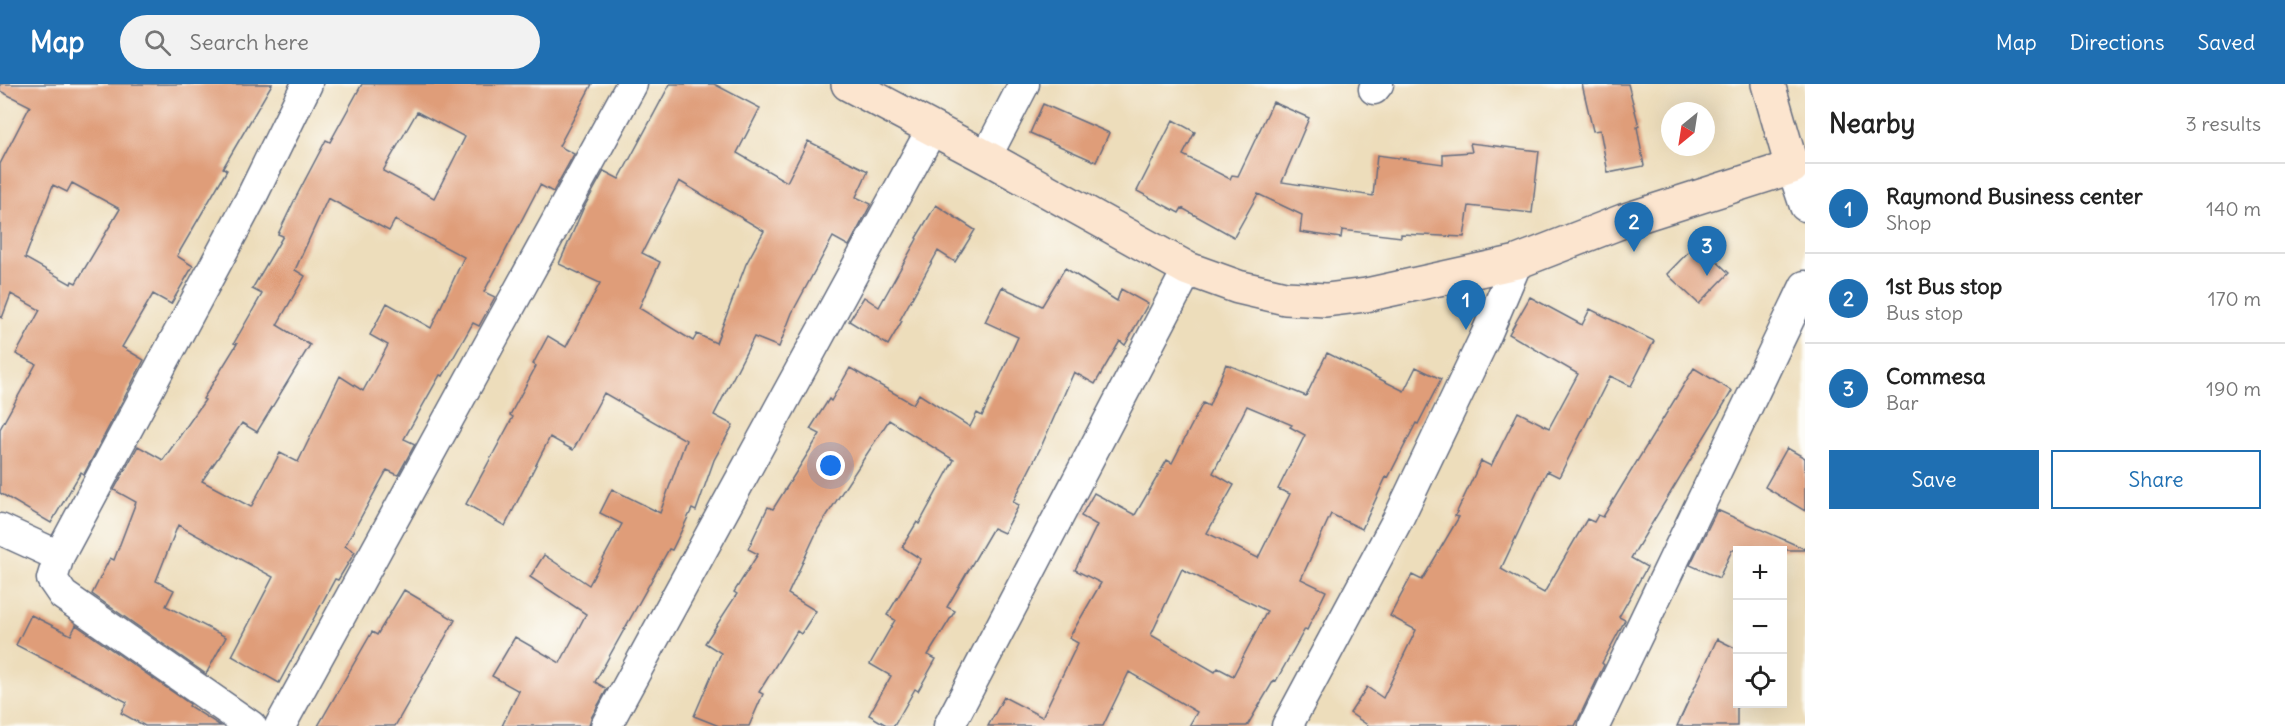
<!DOCTYPE html>
<meta charset="utf-8">
<style>
body{margin:0;font-family:Delius,sans-serif;background:#f2f2f2;color:#222}
.controls{position:absolute;right:18px;bottom:18px;display:grid;overflow:hidden;border-radius:0px;box-shadow:0 6px 24px #0002}
.controls button{width:54px;height:54px;display:grid;place-items:center;padding:0;border:0;border-bottom:2px solid #e0e0e0;background:#fff;color:#222;font:30px sans-serif}
.compass{position:absolute;left:1661px;top:18px;width:54px;height:54px;border-radius:50%;background:#fff;box-shadow:0 6px 24px #0002;rotate:210deg}
.you{position:absolute;left:831px;top:382px;width:21px;height:21px;margin:-15px;border:4px solid #fff;border-radius:50%;background:#1a73e8;box-shadow:0 0 0 9px #1a73e833}
.badge{display:grid;place-items:center;width:39px;height:39px;border-radius:50%;background:#1f6fb2;color:#fff;font-size:20px;font-weight:700}
.pin{position:absolute;translate:-50% -50px;filter:drop-shadow(0 2px 3px #0008)}
.pin::after{content:'';position:absolute;top:32px;width:21px;height:18px;background:inherit;clip-path:polygon(0 0,100% 0,50% 100%)}
.list{margin:0;padding:0;list-style:none}
h2{display:flex;justify-content:space-between;align-items:center;height:78px;margin:0;padding:0 24px;font-size:26px}
h2 small{font-size:20px;font-weight:400;color:#767676}
.list li{display:grid;grid-template-columns:39px 1fr auto;gap:18px;align-items:center;box-sizing:border-box;height:90px;padding:0 24px;border-top:2px solid #e0e0e0}
.list b{display:block;font-size:22px;white-space:nowrap}
.list p{margin:0;font-size:20px;white-space:nowrap;color:#767676}
.list em{font-size:20px;font-style:normal;color:#767676}
.actions{display:flex;gap:12px;padding:18px 24px}
.actions a{flex:1;padding:14px 0;border:2px solid #1f6fb2;border-radius:0px;text-align:center;font-size:21px;color:#1f6fb2}
.actions .main{background:#1f6fb2;color:#fff}
.icon{flex:none;width:33px;height:33px;fill:none;stroke:currentColor;stroke-width:2;stroke-linecap:round;stroke-linejoin:round}
.map{position:relative;flex:none;width:1805px;height:642px;overflow:hidden}
header{display:flex;align-items:center;gap:36px;box-sizing:border-box;height:84px;padding:0 30px;background:#1f6fb2;color:#fff}
header strong{font-size:28px}
nav{display:flex;gap:33px;margin-inline-start:auto;font-size:21px}
.search{width:420px;height:54px;background:#f2f2f2;display:flex;align-items:center;gap:15px;box-sizing:border-box;padding:0 21px;border-radius:33px;color:#767676;font-size:22px}
main{display:flex}
aside{flex:1;background:#fff}
.map>svg:first-child{display:block}
.building{fill:#df9d79;fill-rule:evenodd}
.lines{fill:none;stroke-linecap:round;stroke-linejoin:round}
.minor-casing{stroke:#646c7f;stroke-width:33}
.secondary-casing{stroke:#646c7f;stroke-width:36}
.minor{stroke:#fff;stroke-width:30}
.secondary{stroke:#fce5cf;stroke-width:33}
</style>
<header>
<strong>Map</strong>
<div class="search"><svg class="icon" aria-label="search" viewBox="0 0 24 24"><circle cx="10" cy="10" r="6"/><path d="M15 15l6 6"/></svg>Search here</div>
<nav><a>Map</a><a>Directions</a><a>Saved</a></nav>
</header>
<main>
<div class="map">
<svg width="1805" height="642" viewBox="0 0 1805 642">
<rect width="100%" height="100%" fill="#fdfcf7"/>
<filter id="ink" filterUnits="userSpaceOnUse"><feTurbulence type="fractalNoise" baseFrequency=".0167" numOctaves="2"/><feDisplacementMap in="SourceGraphic" scale="12" xChannelSelector="R" yChannelSelector="G"/><feConvolveMatrix kernelMatrix="1 2 1 2 8 2 1 2 1" color-interpolation-filters="sRGB"/></filter>
<filter id="wash" filterUnits="userSpaceOnUse"><feTurbulence type="fractalNoise" baseFrequency=".008" numOctaves="4" result="noise"/><feDisplacementMap in="SourceGraphic" scale="24" xChannelSelector="R" yChannelSelector="G"/><feGaussianBlur stdDeviation="1.35" result="paint"/><feColorMatrix in="noise" values="0 0 0 0 0 0 0 0 0 0 0 0 0 0 0 0 0 1.4 0 .05"/><feComposite in="paint" operator="in"/></filter>
<g filter="url(#wash)">
<rect width="100%" height="100%" fill="#edddbb"/>
<g id="blocks">
<path class="building" d="M0 0H272L223 84 227 86 177 172 193 182 171 220 153 210 122 263 144 276 84 390 81 388 51 439 0 409V345L36 280 16 270 40 226 11 210 2 234 0 233V80L30 22 0 7ZM72 99 120 125 76 199 72 197 71 200 25 174 53 101 67 108Z
M362 0H592L559 62 574 70 553 108 540 101 484 208 495 213 479 242 473 239 443 292 440 291 404 355 415 360 398 391 387 386 345 462 355 468 338 496 335 495 279 599 232 572 273 493 178 441 156 497 174 506 166 522 226 553 206 590 92 510 110 474 114 476 136 418 114 406 138 362 163 376 205 316 203 315 237 260 234 259 262 210 252 205 283 152 278 150 296 113 326 56 330 58ZM417 28 465 53 434 114 383 87ZM328 114 389 147 395 136 464 173 431 244 387 219 370 251 388 261 363 307 340 292 298 378 280 369 251 423 202 397 242 339 257 348 310 261 277 241 305 192 295 186Z
M670 0H714L760 24 737 69 787 98 808 57 868 87 856 113 871 120 849 162 833 153 792 229 779 263 754 253 714 331 733 341 714 376 696 427 692 425 672 466 669 465 595 598 607 605 591 634 589 642H502L519 607 492 592 515 553 560 579 586 530 530 493 544 471 589 501 622 440 600 429 612 405 660 429 686 356 604 309 573 366 550 353 505 442 466 420 513 333 510 331 536 282 533 280 548 252 566 263 600 199 559 180 583 125 604 87 619 95ZM679 97 764 147 746 180 716 259 697 250 693 257 639 224 660 178 642 169Z
M1582 0H1628L1639 42 1637 43 1644 82 1608 89 1600 46 1593 47Z
M1273 18 1309 34 1282 98 1373 112 1377 71 1443 80V70L1472 68 1470 59 1539 67 1532 129 1469 122 1464 153 1401 150V153L1342 146 1341 154 1300 148 1302 131 1258 110 1234 153 1182 124 1179 129 1137 107 1173 36 1195 48 1183 71 1230 95 1232 91 1238 92Z
M1043 20 1109 49 1096 78 1030 49Z
M936 121 975 146 955 178 938 167 900 236 902 237 888 261 849 237 864 213 879 223 917 155 916 154Z
M1697 159 1729 189 1699 220 1667 190Z
M1065 184 1117 217 1121 205 1148 220 1125 261 1120 257 1095 300 1074 288 1041 363 1013 418 1019 421 1004 449 993 444 947 523 955 527 928 571 936 575 918 607 915 605 894 642H888L869 631 891 592 870 580 895 536 887 531 921 475 902 463 917 438 919 440 954 376 889 336 818 445 788 510 816 527 801 550 797 547 759 608 763 610 749 642H719L694 632 721 569 705 559 737 510 734 508 758 470 748 465 768 423 773 425 820 350 810 345 829 315 831 317 850 284 913 320 919 310 970 343 977 329 982 332 1018 253 985 238 1002 203 1042 222Z
M1530 213 1582 241 1590 225 1654 257 1631 302 1610 292 1559 393 1547 387 1501 485 1544 509 1587 435 1594 438 1598 431 1603 433 1694 284 1732 307 1631 474 1647 483 1619 533 1625 536 1602 579 1604 581 1575 642H1369L1350 629 1367 603 1383 614 1416 546 1390 532 1412 491 1422 496 1459 433 1455 432 1481 377 1491 382 1518 328 1549 344 1578 290 1509 250Z
M1327 269 1404 307 1416 283 1441 295 1418 340 1416 339 1388 394 1386 393 1362 445 1331 430 1301 495 1326 507 1307 546 1305 545 1276 597 1274 596 1247 642H1189L1197 628 1129 588 1103 642H988L1004 613 1042 633 1078 559 1069 554 1101 499 1075 486 1097 441 1081 432 1094 409 1135 431 1167 376 1172 379 1203 319 1209 322 1226 280 1306 312ZM1247 322 1292 341 1290 343 1305 351 1278 405 1290 410 1258 474 1207 449 1234 401 1213 389ZM1182 485 1267 527 1233 592 1218 584 1215 588 1151 551Z
M1787 364 1805 374V427L1765 403Z
M1717 426 1805 465V466H1732L1719 494 1690 481Z
M404 506 455 536 395 642H318L372 548 377 551Z
M31 531 71 551 76 541 190 620 189 622 221 642H145L121 629 127 618 16 561Z
M1717 555 1737 565V642H1677Z"/>
</g>
</g>
<g filter="url(#ink)">
<use href="#blocks" fill-opacity="0" stroke="#646c7f" stroke-width="1.5"/>
<g class="lines">
<g class="minor-casing">
<path id="minor" d="M1374 5 1378 0
M986 73 1024 0
M1805 82 1792 83 1805 122
M0 445 59 472
M251 642 63 511 52 495 59 472 250 116 307 0
M280 642 632 0
M606 642 932 45
M949 642 1188 185
M1287 642 1399 433 1486 251 1517 178
M1594 642 1805 202"/>
</g>
<g class="secondary-casing">
<path id="secondary" d="M848 0 986 73 1188 185 1238 203 1285 214 1326 216 1366 211 1517 178 1623 137 1792 83 1768 0"/>
</g>
<use href="#minor" class="minor"/>
<use href="#secondary" class="secondary"/>
</g>
</g>
</svg>
<div class="controls">
<button>+</button>
<button>−</button>
<button><svg class="icon" aria-label="locate" viewBox="0 0 24 24"><circle cx="12" cy="12" r="6"/><path d="M12 2v4M12 18v4M2 12h4M18 12h4"/></svg></button>
</div>
<svg class="compass" viewBox="-18 -18 36 36"><path d="M0-13l5 13h-10z" fill="#e53935"/><path d="M0 13l5-13h-10z" fill="#767676"/></svg>
<div class="you"></div>
<div class="pin badge" style="left:1466px;top:246px">1</div>
<div class="pin badge" style="left:1634px;top:168px">2</div>
<div class="pin badge" style="left:1707px;top:192px">3</div>
</div>
<aside>
<h2>Nearby<small>3 results</small></h2>
<ul class="list">
<li><span class="badge">1</span><div><b>Raymond Business center</b><p>Shop</p></div><em>140 m</em></li>
<li><span class="badge">2</span><div><b>1st Bus stop</b><p>Bus stop</p></div><em>170 m</em></li>
<li><span class="badge">3</span><div><b>Commesa</b><p>Bar</p></div><em>190 m</em></li>
</ul>
<div class="actions"><a class="main">Save</a><a>Share</a></div>
</aside>
</main>
